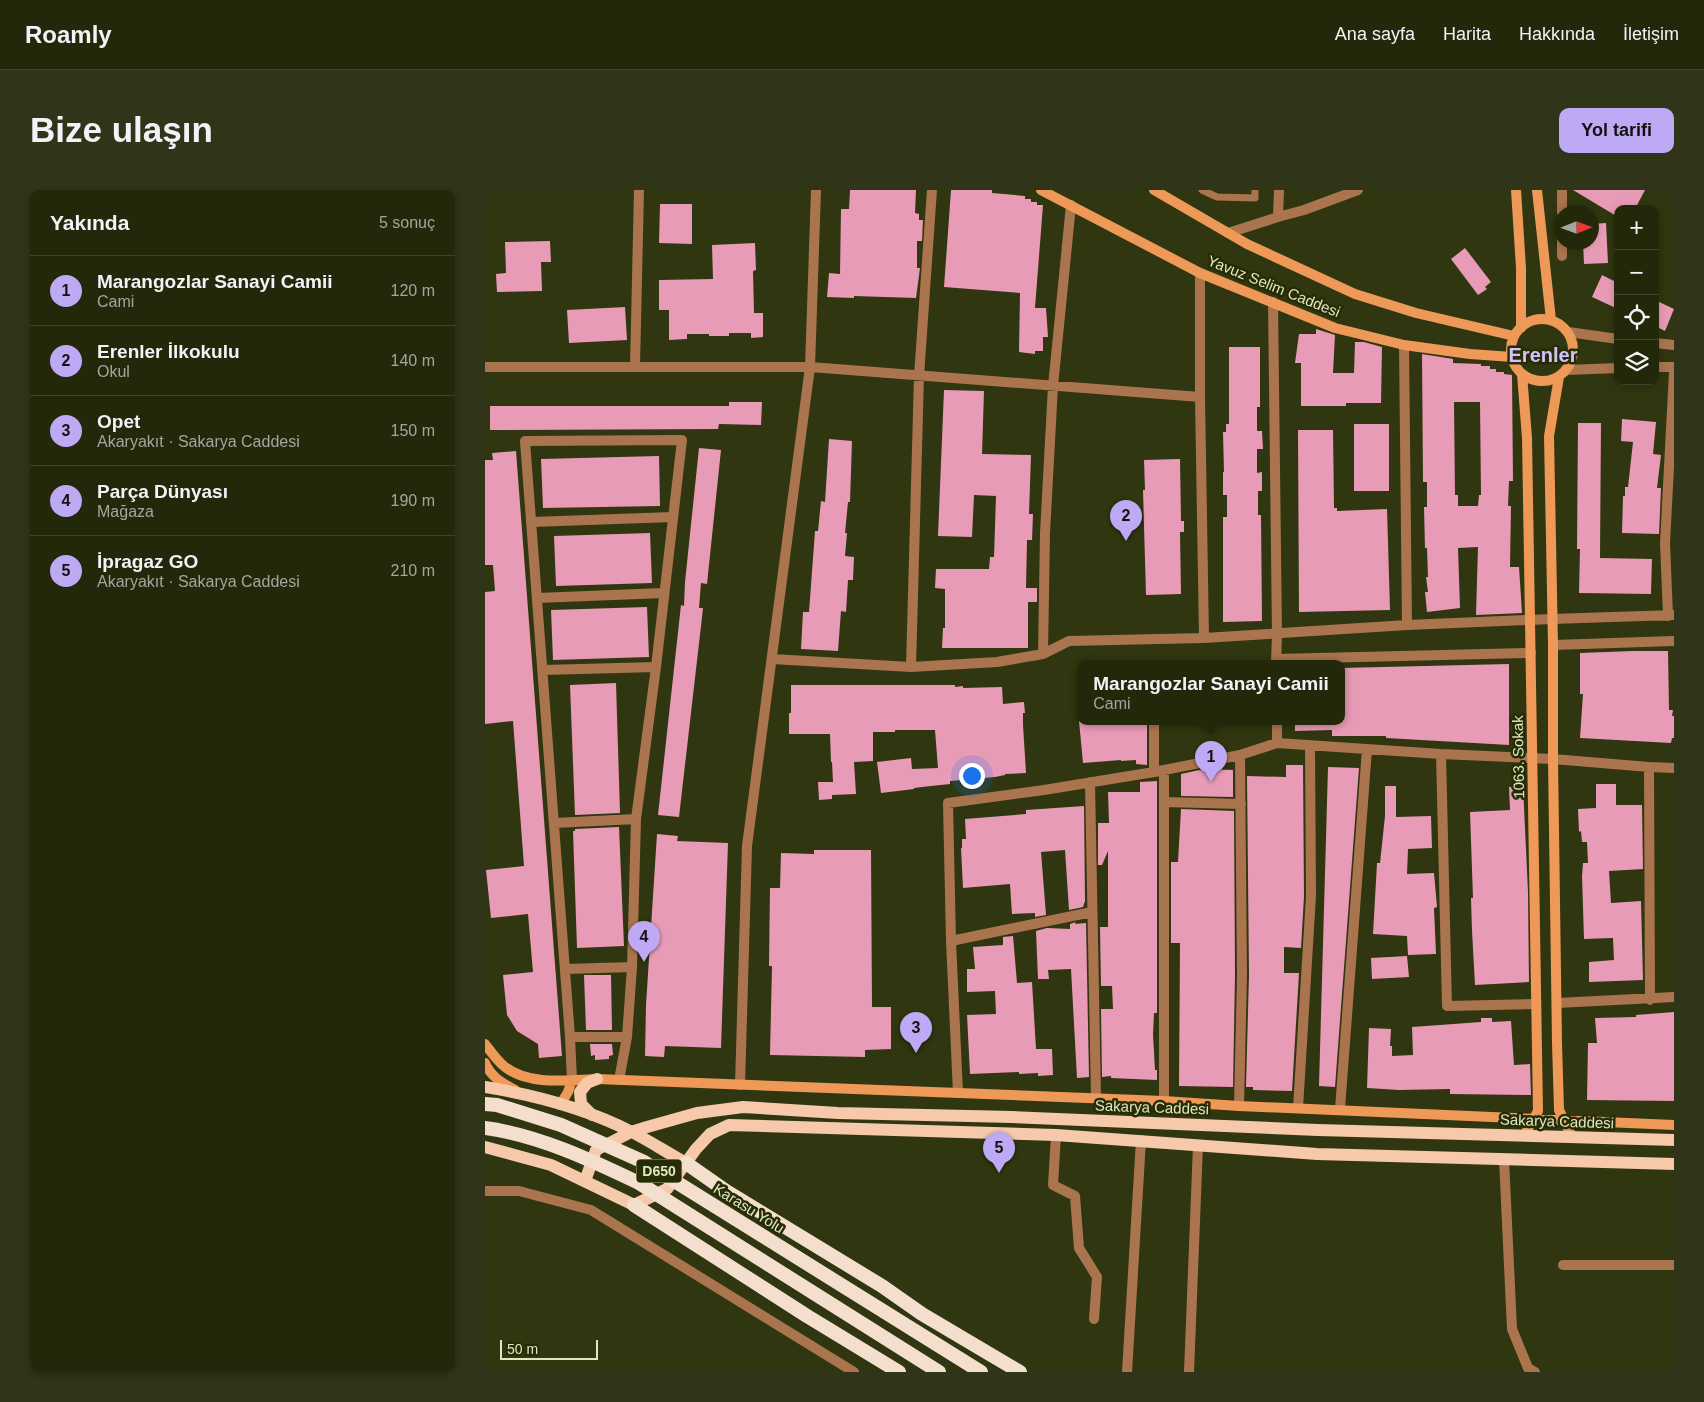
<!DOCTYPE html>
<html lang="tr">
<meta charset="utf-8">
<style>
body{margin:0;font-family:Arial,sans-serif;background:#303419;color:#f1f3f6}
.controls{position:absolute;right:15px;top:15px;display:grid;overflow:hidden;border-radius:10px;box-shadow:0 2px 8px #0003}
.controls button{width:45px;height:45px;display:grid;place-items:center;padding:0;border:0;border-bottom:1px solid #41442c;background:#24280b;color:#f1f3f6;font:25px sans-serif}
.compass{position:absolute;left:1069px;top:15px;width:45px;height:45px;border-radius:50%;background:#24280b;box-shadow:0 2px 8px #0003;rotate:89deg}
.scale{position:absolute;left:15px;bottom:12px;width:98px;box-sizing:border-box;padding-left:5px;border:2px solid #dfe6c2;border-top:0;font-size:14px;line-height:18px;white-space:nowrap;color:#dfe6c2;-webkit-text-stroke:4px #272c04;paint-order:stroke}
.you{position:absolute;left:486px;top:585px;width:18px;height:18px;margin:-12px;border:4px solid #fff;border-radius:50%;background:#1a73e8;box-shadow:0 0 0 8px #1a73e833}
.badge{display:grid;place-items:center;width:32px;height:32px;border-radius:50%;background:#bea9f4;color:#111;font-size:16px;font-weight:700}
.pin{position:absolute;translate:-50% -41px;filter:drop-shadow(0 1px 2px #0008)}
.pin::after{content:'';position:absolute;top:26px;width:18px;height:15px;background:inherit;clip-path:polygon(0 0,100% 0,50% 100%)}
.popup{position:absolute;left:592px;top:470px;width:268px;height:65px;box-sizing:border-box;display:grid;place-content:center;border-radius:10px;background:#24280b;filter:drop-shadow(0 1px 4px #0005);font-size:16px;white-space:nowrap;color:#a3a69d}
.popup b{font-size:19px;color:#f1f3f6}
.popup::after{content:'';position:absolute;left:50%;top:100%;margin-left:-10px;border:10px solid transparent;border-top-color:#24280b}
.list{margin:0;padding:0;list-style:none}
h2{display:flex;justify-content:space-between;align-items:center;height:65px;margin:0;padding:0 20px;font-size:21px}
h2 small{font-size:16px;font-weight:400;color:#a3a69d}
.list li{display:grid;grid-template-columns:32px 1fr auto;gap:15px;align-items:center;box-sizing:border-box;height:70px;padding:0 20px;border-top:1px solid #41442c}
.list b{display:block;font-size:19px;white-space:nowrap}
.list p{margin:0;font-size:16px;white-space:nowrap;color:#a3a69d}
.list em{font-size:16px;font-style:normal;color:#a3a69d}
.icon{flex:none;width:28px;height:28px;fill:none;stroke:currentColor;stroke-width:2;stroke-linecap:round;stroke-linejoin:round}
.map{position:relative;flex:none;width:1189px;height:1182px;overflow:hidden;border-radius:10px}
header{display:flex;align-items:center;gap:30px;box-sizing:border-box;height:70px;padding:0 25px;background:#24280b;border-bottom:1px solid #41442c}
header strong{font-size:24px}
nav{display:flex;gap:28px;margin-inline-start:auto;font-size:18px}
.intro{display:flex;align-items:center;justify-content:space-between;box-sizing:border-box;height:120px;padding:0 30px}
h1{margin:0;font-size:35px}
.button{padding:12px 22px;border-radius:10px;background:#bea9f4;color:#111;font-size:18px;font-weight:700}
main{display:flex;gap:30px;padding:0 30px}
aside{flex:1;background:#24280b;border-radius:10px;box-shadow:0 2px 8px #0003}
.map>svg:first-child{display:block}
.building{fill:#e89bb6;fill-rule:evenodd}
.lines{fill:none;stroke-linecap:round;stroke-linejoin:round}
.service{stroke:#aa754e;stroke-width:7}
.minor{stroke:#aa754e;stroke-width:10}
.secondary{stroke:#ee9957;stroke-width:10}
.primary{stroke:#f5c9aa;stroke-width:12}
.trunk{stroke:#f4dece;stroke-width:14}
.labels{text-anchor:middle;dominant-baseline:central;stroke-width:5;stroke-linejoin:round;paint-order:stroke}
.shield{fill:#272c04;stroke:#a8ae89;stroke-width:1}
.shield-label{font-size:14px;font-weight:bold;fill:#dfe6c2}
.street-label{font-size:15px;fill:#dfe6c2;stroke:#272c04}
.district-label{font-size:20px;font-weight:bold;fill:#d2c2fb;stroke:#272c04}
</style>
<header>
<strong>Roamly</strong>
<nav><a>Ana sayfa</a><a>Harita</a><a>Hakkında</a><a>İletişim</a></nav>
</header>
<div class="intro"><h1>Bize ulaşın</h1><a class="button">Yol tarifi</a></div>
<main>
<aside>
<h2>Yakında<small>5 sonuç</small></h2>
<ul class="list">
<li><span class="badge">1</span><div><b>Marangozlar Sanayi Camii</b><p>Cami</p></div><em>120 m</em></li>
<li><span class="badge">2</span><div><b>Erenler İlkokulu</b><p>Okul</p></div><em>140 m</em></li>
<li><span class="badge">3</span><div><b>Opet</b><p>Akaryakıt · Sakarya Caddesi</p></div><em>150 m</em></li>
<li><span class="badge">4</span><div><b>Parça Dünyası</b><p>Mağaza</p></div><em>190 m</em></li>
<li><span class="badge">5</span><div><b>İpragaz GO</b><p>Akaryakıt · Sakarya Caddesi</p></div><em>210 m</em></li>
</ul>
</aside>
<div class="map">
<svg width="1189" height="1182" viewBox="0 0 1189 1182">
<rect width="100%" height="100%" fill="#30360f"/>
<path class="building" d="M365 0H431L430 23 434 24V30H438L437 51H432V78H435L431 108 369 106V108L342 107 344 83 355 84 356 19H364Z
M466 0H507V3L540 6V9H546V12H552V15H558L550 118H561L563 147H558V161H550V164L534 162 535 103 459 97Z
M1088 0H1160L1150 19H1133V27Z
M175 14H207V54L174 53Z
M1121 33 1123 73 1099 74 1098 52H1106V34Z
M65 51 66 72H56L57 101 12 102 11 84 21 83 20 52Z
M270 53 271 80 268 81 269 123H278V147L266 148V143H244V146H224V144H202V149L184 150V120H174V90L228 89 227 55Z
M980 58 1006 92 1000 97 1002 99 993 105 966 69Z
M1117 85 1133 93V119L1107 107Z
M1170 110 1189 119 1180 141 1170 136Z
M140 117 142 150 84 153 82 120Z
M831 139 850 145 848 183H869L870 152H879L897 157 896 213H861V216H816V173H810L814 144H831Z
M744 157H775V217H772V241H777L778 259H772V283L777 282V301H773V325H776L777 431 738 432V327H742V305H738V282H739L738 242H741V234H744Z
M937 164 968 169V173L996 174V176H1005V179H1011V182H1019V184L1027 185 1028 291H1024L1023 316H1026L1025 377H1034L1037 423 991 425 993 357 973 358 975 418 942 422 940 402H943L941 387H943L942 358H940L939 317H942V292H938ZM969 212H995L996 305H994L993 316H973V305H970Z
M459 200 499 201 497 264 546 265 544 324H548L547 350H542L541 398H552V412H543V458H457L458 438H460V399L450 398 451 379H504L505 367H509L511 306 489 305 487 347 453 346Z
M244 212H277L276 235 234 234 233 239 5 240V216H244Z
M1137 229 1171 232 1168 264 1176 265 1172 298H1176L1174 344 1137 343 1138 306H1140V297H1143L1148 252 1136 251Z
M1093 233H1116L1115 368 1167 369 1166 404 1094 403 1095 359H1092Z
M869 234H904V301H869Z
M813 240H848L849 318H852V321L902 319 905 420 814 422Z
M344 249 367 251 365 312H363L360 343H362L360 366 369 367 368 390H363L361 422 356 421 353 461 316 459 318 422H324L330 341H333L336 311 340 312Z
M214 258 236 260 222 394 216 393 214 418H218L216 436 194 627 173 625 194 433 196 415 199 416 200 392Z
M31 261 77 866 54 868 53 854 32 841 22 825 18 785 48 782 43 724 6 728 1 680 39 676 28 531 0 534V402L10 401 8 375H0V270H8L7 263Z
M174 266 175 316 58 318 56 269Z
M695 269 696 331H699V342H695L696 404 661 405 658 300H660L659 270Z
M165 343 167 393 71 396 69 346Z
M162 417 164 467 68 470 66 420Z
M1148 461H1183L1184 520H1188L1187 526H1189V548H1187L1186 553 1095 548 1098 504H1095V463Z
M1024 474V555L901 548V546H847V540L810 541V531H856V478Z
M131 493 135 623 90 625 85 495Z
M306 495H470V497L478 496V498L517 497 518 514 539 512 540 523H538V535L541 583 520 584V585L510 587 465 591V594L437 597 429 598V599L396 603 392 572 426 568 427 579 453 578 450 540H410V542H388V571L369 572 371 604 347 605V609L334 610 333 592H348L347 572H346L345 544H304V523H306Z
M594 531 662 532V575L651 574V570L636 571V570L598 573Z
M801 575H818L819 706 816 758 799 757V783H814L807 901 768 900V897H761L764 785 762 586 801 587Z
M843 577 874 578 850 897 834 896Z
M719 579 748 580V607L696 606V584Z
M672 591V823H669L668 844 670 880H672V890L626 888V886L617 887 616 819H628L627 796H616L615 737H623V661L617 675H613V633H624L623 602H655V592Z
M1111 594H1131V615H1157L1158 679 1124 681 1126 713 1156 711 1158 790 1104 792V772L1129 770 1128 748 1099 749 1097 686 1098 673H1103L1102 652H1097L1096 641 1094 642 1093 619 1111 618Z
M900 596H911V627L946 626 947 658 923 659 922 684 949 683 952 717 949 718 951 764 923 765 922 746 888 744 892 673H895L900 626Z
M1038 596 1043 702 1044 792 990 795 987 741 986 708H988L985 622 1025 620 1024 597Z
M599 616 600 711 598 717 584 720 580 660 556 662 561 725 550 727V723L527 724 525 694 478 698 476 658H477V649H481L480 629 541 624V620Z
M696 619 749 621 750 785 748 897 694 896 695 753H686V672H693Z
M134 637 139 756 92 758 88 641H90V639Z
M172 644 193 646 192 651 243 653 236 858 180 856 179 867 160 866 161 815Z
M329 660H386L387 817H406V859L380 860V867L285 865 287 776H284L285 698H295L296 663 329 664Z
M591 732 590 734 601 733 604 887 592 888 586 779 563 780 564 789H553L551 741 562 738 585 739V734Z
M528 746 532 793 547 792 551 859H567L568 885 553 886V883L534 884V882L485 884 482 825 511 824 510 801 482 802V779H490L488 757 518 755V747Z
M922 766 924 787 887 789 886 768Z
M99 785H126L127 840H101Z
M1189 822V911L1102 910 1103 853H1112L1110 828 1151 827V825Z
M996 828H1007V832L1026 831 1029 875 1045 874 1046 905 965 904V899L914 900 882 898 884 838 906 839 905 856H907V866L928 865 927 837 996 832Z
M105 854H127L128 865 124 866V869L110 870V865L106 866Z"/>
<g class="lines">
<path class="service" d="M717 0 732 7 770 8V0"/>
<path class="minor" d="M794 0 793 27 819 20 873 0
M1077 22V0
M743 43 793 27
M1077 66V52
M715 83V207L719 448 922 435 1067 429 1189 425
M788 112 792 444 791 473
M1083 142 1133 149
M1170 153 1189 155
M919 155 922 435
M0 177H325L715 207
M150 177 154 0
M1170 177H1189
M1081 180 1133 178
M47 332 188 327
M52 408 179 403
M1183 426 1180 353 1189 182
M1068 455 1189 451
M558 464 560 343 568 196 586 15
M287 469 426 477 512 472 558 464 584 451 719 448
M791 469 1046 463
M426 477 434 186 447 0
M58 480 171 477
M669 531V582
M792 531V553
M956 564 962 816 1051 814
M1164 577 1165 810
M605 592 611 908
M679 612 756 614
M69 633 151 629
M466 751 607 722
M80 779 147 777
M1072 813 1189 807
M85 847H142
M87 890 85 847 40 251 197 250 171 477 151 629 147 777 142 847 134 890
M255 895 262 656 325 177 331 0
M473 903 466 751 463 613 559 600 669 582 755 565 792 553 956 564 1068 569 1164 577 1189 578
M679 911V580
M754 916 757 785 755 565
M813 918 826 706 825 556
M855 919 882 559
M571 945 568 995 590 1006 594 1058 612 1087 609 1129
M1019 969 1027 1139 1043 1178 1050 1182
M0 1001H34L106 1020 369 1182
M1078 1075H1189
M642 1182 656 950
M704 1182 713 955"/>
<path class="secondary" d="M556 0 715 83 850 138 919 155 985 164 1027 167
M669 0 762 54 870 104 931 123 1029 146
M1031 0 1036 78V138
M1052 0 1066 130
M1026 160a31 31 0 1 1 62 0a31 31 0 1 1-62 0Z
M1037 184 1042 248 1053 921 1039 946
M1074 187 1064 246 1068 455V569L1072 853 1074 920 1087 947
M0 854C6 862 13 872 20 877 45 896 83 890 112 889L679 911 754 916 1189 935
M0 873C6 887 17 893 30 900
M75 915 83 902 87 890"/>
<path class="primary" d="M0 897C50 905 102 919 147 942 166 952 183 963 201 973
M107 925 96 914 95 902 102 893 112 889
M0 957 66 975 149 1015 182 999 211 959 225 944 244 935 571 945 832 964 1189 974
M100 991 111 960 146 942 162 937 212 923 258 917 353 923 527 927 833 940 1189 950"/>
<path class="trunk" d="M0 914 12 915 76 935 159 972 496 1182
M0 938C53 945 106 970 154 993L454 1182
M201 973 241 1001 397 1096 437 1124 535 1182
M149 1015 322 1126 414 1182"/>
</g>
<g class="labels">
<rect class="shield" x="151.5" y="969.5" width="45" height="23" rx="4"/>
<g class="shield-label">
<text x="174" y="981">D650</text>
</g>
<g class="street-label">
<text transform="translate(789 96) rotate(22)">Yavuz Selim Caddesi</text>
<text transform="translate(1033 567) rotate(-91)">1063. Sokak</text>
<text transform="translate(667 917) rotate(2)">Sakarya Caddesi</text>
<text transform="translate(1072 931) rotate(2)">Sakarya Caddesi</text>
<text transform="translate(264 1018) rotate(32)">Karasu Yolu</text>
</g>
<g class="district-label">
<text x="1058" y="165">Erenler</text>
</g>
</g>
</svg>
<div class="controls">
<button>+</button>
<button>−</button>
<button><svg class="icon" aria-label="locate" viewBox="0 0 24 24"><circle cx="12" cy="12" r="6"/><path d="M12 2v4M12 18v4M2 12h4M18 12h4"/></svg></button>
<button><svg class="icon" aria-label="layers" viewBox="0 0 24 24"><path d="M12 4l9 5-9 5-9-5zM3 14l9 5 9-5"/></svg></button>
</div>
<svg class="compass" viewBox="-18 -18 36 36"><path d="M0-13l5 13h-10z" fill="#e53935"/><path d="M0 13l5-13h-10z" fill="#a3a69d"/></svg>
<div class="scale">50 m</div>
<div class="you"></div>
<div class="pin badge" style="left:726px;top:592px">1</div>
<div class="popup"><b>Marangozlar Sanayi Camii</b>Cami</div>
<div class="pin badge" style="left:641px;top:351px">2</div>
<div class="pin badge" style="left:431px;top:863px">3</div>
<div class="pin badge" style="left:159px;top:772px">4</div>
<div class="pin badge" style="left:514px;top:983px">5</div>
</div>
</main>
